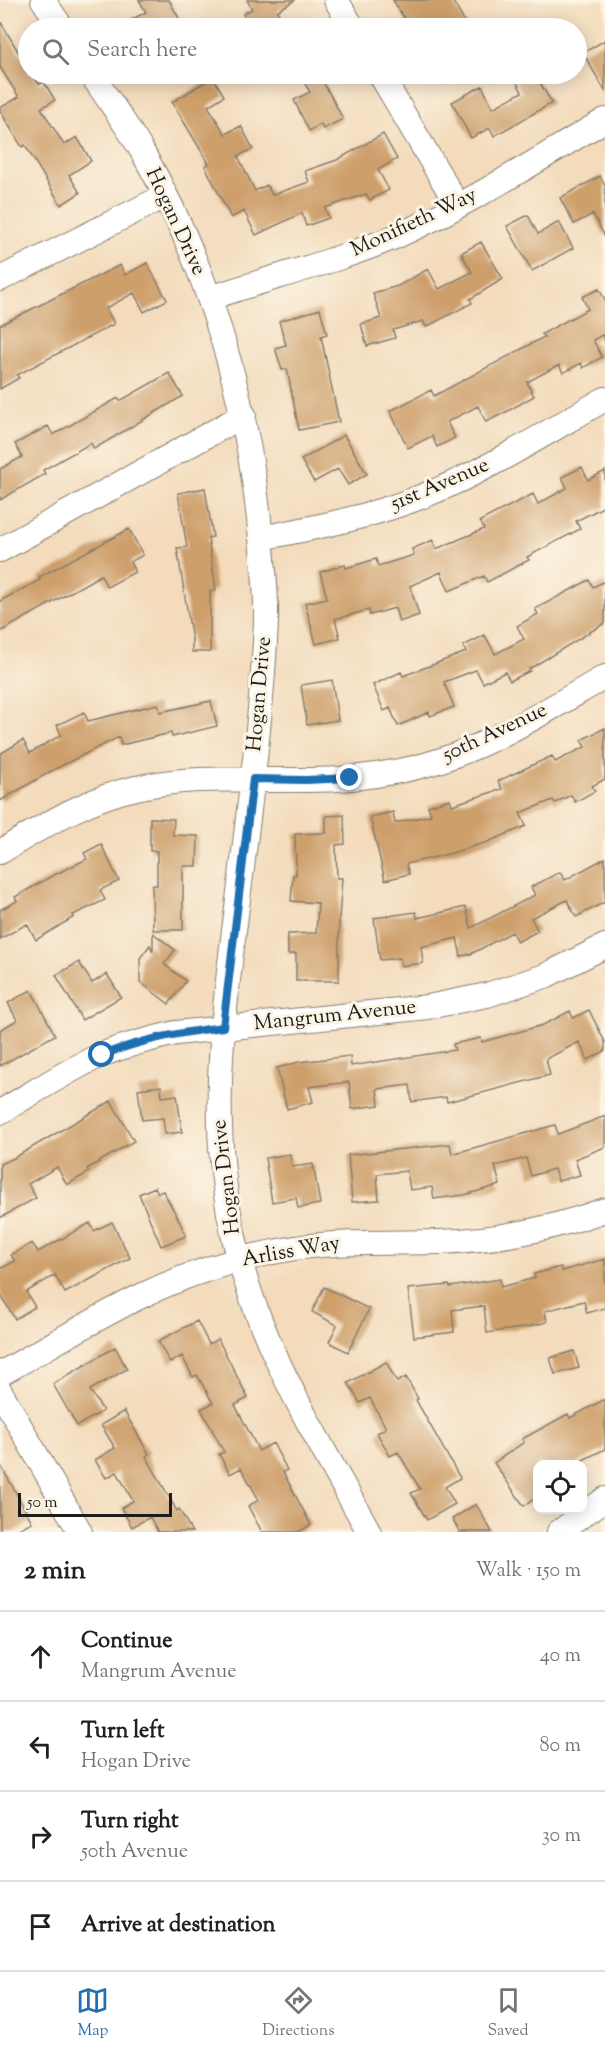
<!DOCTYPE html>
<meta charset="utf-8">
<style>
body{margin:0;font-family:"Sorts Mill Goudy",serif;background:#f6f6f6;color:#202124}
.controls{position:absolute;right:18px;bottom:18px;display:grid;overflow:hidden;border-radius:12px;box-shadow:0 3px 15px #0003}
.controls button{width:54px;height:54px;display:grid;place-items:center;padding:0;border:0;border-bottom:2px solid #e0e0e0;background:#fff;color:#202124;font:30px sans-serif}
.scale{position:absolute;left:18px;bottom:15px;width:154px;box-sizing:border-box;padding-left:6px;border:3px solid #1c1c1c;border-top:0;font-size:16px;line-height:21px;white-space:nowrap;color:#1c1c1c;-webkit-text-stroke:4px #fcf5e5;paint-order:stroke}
.stop{position:absolute;width:18px;height:18px;margin:-14px;border:4px solid #1f6fb2;border-radius:50%;background:#fff}
.stop.end{background:#1f6fb2;border-color:#fff;box-shadow:0 2px 6px #0008}
.list{margin:0;padding:0;list-style:none}
h2{display:flex;justify-content:space-between;align-items:center;height:78px;margin:0;padding:0 24px;font-size:26px}
h2 small{font-size:20px;font-weight:400;color:#757577}
.list li{display:grid;grid-template-columns:39px 1fr auto;gap:18px;align-items:center;box-sizing:border-box;height:90px;padding:0 24px;border-top:2px solid #e0e0e0}
.list b{display:block;font-size:22px;white-space:nowrap}
.list p{margin:0;font-size:20px;white-space:nowrap;color:#757577}
.list em{font-size:20px;font-style:normal;color:#757577}
.icon{flex:none;width:33px;height:33px;fill:none;stroke:currentColor;stroke-width:2;stroke-linecap:round;stroke-linejoin:round}
.map{position:relative;flex:none;width:605px;height:1532px;overflow:hidden}
.search{position:absolute;background:#fff;box-shadow:0 3px 15px #0003;left:18px;right:18px;top:18px;height:66px;display:flex;align-items:center;gap:15px;box-sizing:border-box;padding:0 21px;border-radius:33px;color:#757577;font-size:22px}
.sheet{height:438px;background:#fff}
nav{display:flex;justify-content:space-around;align-items:center;box-sizing:border-box;height:84px;border-top:2px solid #e0e0e0;background:#fff;font-size:16px;color:#757577}
nav a{display:grid;justify-items:center;gap:3px}
nav .on{color:#1f6fb2}
.map>svg:first-child{display:block}
.building{fill:#cd9f6b}
.lines{fill:none;stroke-linecap:round;stroke-linejoin:round}
.minor-casing{stroke:#887c6c;stroke-width:26}
.minor{stroke:#fff;stroke-width:24}
.route{stroke:#1f6fb2;stroke-width:8}
.labels{text-anchor:middle;dominant-baseline:central;stroke-width:6;stroke-linejoin:round;paint-order:stroke}
.street-label{font-size:21px;fill:#1c1c1c;stroke:#fcf5e5}
</style>
<div class="map">
<svg width="605" height="1532" viewBox="0 0 605 1532">
<rect width="100%" height="100%" fill="#fcf5e5"/>
<filter id="ink" filterUnits="userSpaceOnUse"><feTurbulence type="fractalNoise" baseFrequency=".0167" numOctaves="2"/><feDisplacementMap in="SourceGraphic" scale="12" xChannelSelector="R" yChannelSelector="G"/><feConvolveMatrix kernelMatrix="1 2 1 2 8 2 1 2 1" color-interpolation-filters="sRGB"/></filter>
<filter id="wash" filterUnits="userSpaceOnUse"><feTurbulence type="fractalNoise" baseFrequency=".008" numOctaves="4" result="noise"/><feDisplacementMap in="SourceGraphic" scale="24" xChannelSelector="R" yChannelSelector="G"/><feGaussianBlur stdDeviation="1.35" result="paint"/><feColorMatrix in="noise" values="0 0 0 0 0 0 0 0 0 0 0 0 0 0 0 0 0 1.4 0 .05"/><feComposite in="paint" operator="in"/></filter>
<g filter="url(#wash)">
<rect width="100%" height="100%" fill="#f3dbbc"/>
<g id="blocks">
<path class="building" d="M139 0H169L180 20 163 28H116L146 12Z
M247 0H295L277 11 287 28H251L243 14 252 9Z
M393 0H452L468 28H410Z
M0 21 28 68V74H32L39 84 44 82 55 100 41 108 64 145 77 137 91 161 69 175 80 193 61 205 25 145 22 147 0 111V108L19 97 0 67Z
M605 40V91L583 53Z
M299 74H319L343 119 323 129 321 124 309 131 294 100 310 92Z
M527 74H535L552 103 494 136 490 128 471 138 452 102 482 86 493 108 522 92 516 81Z
M213 77 224 96 208 106 225 134 241 126 253 149 238 156 255 191 267 185 272 195 309 182 305 171 337 160 383 134 397 159 378 170 389 190 370 200 366 194 325 208 329 218 306 226 302 213 256 235 244 211 231 218 205 166 209 164 172 102Z
M600 176 605 186V237L593 214 574 224 560 198Z
M528 215 538 234 559 222 573 248 532 271 507 226Z
M481 242 503 279 470 299 472 303 426 327 423 321 393 330 395 338 367 346 361 324 381 318 373 293 398 286 428 269 439 289 472 272 461 253Z
M147 263 167 300 144 312 134 293 106 308 114 324 17 375 19 378 0 389V325L120 265 125 275Z
M599 289 605 300V341L602 335 593 340 602 357 583 368 581 363 563 373 559 365 527 382 534 396 508 411 486 422 478 406 447 422 455 438 437 447 432 436 408 448 390 411 431 390 434 396 544 337 542 334 588 309 582 297Z
M320 309 327 334 321 336 339 422 299 430 287 369 282 370 275 348 286 345 279 321Z
M169 373 183 396 94 449 91 443 43 470 45 474 0 500V469L22 457 15 444 48 426 53 435 118 398 120 401Z
M344 435 367 474 348 485 338 469 314 482 301 460Z
M582 467 588 480 605 471V506L576 521 580 529 527 557 529 560 487 582 484 576 449 591 441 572 410 586 419 615 399 622 395 608 370 615 369 610 335 619 340 638 316 644 305 603 327 598 320 572 345 565 346 568 376 559 378 566 414 555 412 549 433 540 436 549 484 529 480 521 533 494 538 504 567 488 562 477Z
M205 488 213 537 208 538 216 590 210 591V652H192V640L177 548 187 547 178 493Z
M129 529 143 555 130 562 135 572 107 587 101 575 0 632V601L40 580 39 577Z
M589 580 593 587 605 581V623L529 669 530 671 510 681 505 672 483 683 476 670 444 682 454 707 430 716 429 712 398 726 390 708 384 711 373 685 401 672 403 676 466 652 463 646 485 635 495 654 524 639 517 626 538 614 535 609Z
M332 680 338 720 307 725 301 685Z
M211 701 217 726 172 737 171 733 121 745 119 737 53 770 0 801V754L23 740 30 753 61 735 57 725 84 712 88 721 158 704 160 712Z
M605 728V779L592 786 595 791 575 802 571 795 555 803 553 800 520 813 526 826 488 842 448 854 406 864 409 874 385 880 370 817 393 812 395 823 431 815 428 806 450 799 452 805 502 789 498 781 552 756 555 762 585 747 581 740Z
M344 815 345 844 336 845 337 878H342L339 919V981H296V954H288V934L316 933 318 903 291 901 293 875H296L295 834 326 833V816Z
M150 818 174 819 173 835 198 836 197 866H183V930H153L152 885H157V851H150Z
M101 844 119 881 100 890 105 900 73 915 74 917 36 940 27 924 0 939V910L17 901 15 897 50 877 87 859 84 853Z
M605 858V902L576 917 567 900 531 918 538 931 517 942 512 932 471 954 461 956 457 938 421 947 423 963 401 966 400 958 380 960 374 918 416 912 417 918 466 907 471 928 535 895 531 887 560 872 565 880Z
M153 933 175 950 164 964 186 981 169 1004 140 982V958L150 945 153 952Z
M79 962 92 983 107 974 121 997 82 1020 56 975Z
M31 990 55 1035 0 1066V1030L17 1020 8 1003Z
M589 1010 605 1042V1051L588 1060 579 1042 546 1059 550 1075 447 1102 446 1097 412 1102 410 1085 377 1089 379 1105 352 1109 349 1082 309 1087 313 1102 287 1109 277 1068 299 1062 350 1056 351 1066 455 1050 453 1044 481 1038 482 1042 543 1025 570 1011 573 1018Z
M161 1086 162 1097 177 1095 182 1132 165 1134 163 1118 142 1120 138 1089Z
M111 1101 134 1141 87 1169 89 1172 67 1185 57 1167 28 1184 36 1198 0 1218V1164L14 1158Z
M605 1116V1147L575 1159 580 1175 558 1181 554 1169 531 1176 526 1158 495 1166 500 1185 464 1195 434 1199 432 1187 410 1190 407 1171 377 1174 379 1200 352 1202 348 1155 450 1144 452 1154 555 1125 558 1134Z
M290 1154 292 1167 313 1164 320 1204 298 1208 296 1198 272 1202 265 1158Z
M155 1187 158 1193 163 1191 178 1218 186 1236 161 1246 139 1194Z
M112 1222 130 1258 65 1293 55 1275 26 1292 35 1307 15 1319 0 1294V1269L15 1261 11 1255 32 1243 38 1252 90 1223 94 1231Z
M605 1259V1308L587 1313 584 1301 545 1311 547 1322 527 1327 487 1333 484 1306 452 1310 454 1332 414 1337 408 1289 449 1285 450 1287 500 1279 501 1287 535 1278 534 1274 561 1267 562 1271Z
M324 1287 369 1309 348 1352 329 1342 337 1325 312 1312Z
M197 1321 209 1344 218 1339 248 1398 235 1405 259 1451 273 1443 287 1470 283 1472 311 1525 298 1532H262L248 1506 259 1500 241 1468 230 1474 219 1454 224 1452 201 1409 213 1403 197 1375 193 1377 182 1356 170 1363 158 1341Z
M115 1347 127 1369 90 1390 103 1411 77 1426 53 1384Z
M574 1351 579 1368 555 1374 550 1358Z
M386 1362 397 1382 406 1377 418 1399 416 1400 460 1478 445 1487 455 1504 427 1520 411 1493 420 1489 398 1452 390 1456 377 1433 386 1428 370 1398 360 1403 348 1383Z
M605 1399V1449L575 1464H537V1497L524 1506 494 1463 524 1442 522 1439 568 1414 570 1418Z
M124 1411 149 1454 146 1456 177 1511 179 1509 192 1532H158L150 1517 132 1527 121 1508 133 1501 117 1472 106 1478 95 1460 115 1448 101 1425Z
M0 1464 32 1522 13 1532H0Z
M476 1504 492 1532H460L452 1519Z"/>
</g>
</g>
<g filter="url(#ink)">
<use href="#blocks" fill-opacity="0" stroke="#887c6c" stroke-width="1.5"/>
<g class="lines">
<g class="minor-casing">
<path id="minor" d="M43 0 62 28
M336 0 353 28
M91 74C108 99 126 124 142 151 208 266 247 397 260 529 263 559 267 591 266 621 263 695 254 770 245 843 232 959 208 1078 226 1195 244 1322 309 1422 369 1532
M380 74 458 206
M0 279 165 196
M210 298C272 277 336 262 397 236 469 204 537 160 605 120
M261 538C318 527 375 516 428 494 490 469 547 432 605 399
M0 550 244 415
M0 852C42 827 87 798 136 788 196 775 248 781 308 780 339 780 369 777 399 771 474 757 540 714 605 677
M0 1112C33 1093 66 1071 101 1055 125 1045 151 1039 176 1033L428 1007 487 995 545 976 605 946
M0 1374C45 1349 89 1322 135 1299 185 1274 240 1257 295 1248 344 1241 392 1243 440 1242 496 1240 552 1229 605 1210
M0 1391 80 1532
M559 1532 605 1499"/>
</g>
<use href="#minor" class="minor"/>
</g>
</g>
<g class="lines" filter="url(#ink)">
<path class="route" d="M102 1055C145 1039 177 1033 223 1027L253 779 306 780 350 778"/>
</g>
<g class="labels">
<g class="street-label">
<text transform="translate(175 222) rotate(65)">Hogan Drive</text>
<text transform="translate(414 223) rotate(-25)">Monifieth Way</text>
<text transform="translate(440 485) rotate(-23)">51st Avenue</text>
<text transform="translate(260 694) rotate(-85)">Hogan Drive</text>
<text transform="translate(495 733) rotate(-25)">50th Avenue</text>
<text transform="translate(335 1016) rotate(-6)">Mangrum Avenue</text>
<text transform="translate(227 1177) rotate(-97)">Hogan Drive</text>
<text transform="translate(291 1252) rotate(-10)">Arliss Way</text>
</g>
</g>
</svg>
<div class="controls">
<button><svg class="icon" aria-label="locate" viewBox="0 0 24 24"><circle cx="12" cy="12" r="6"/><path d="M12 2v4M12 18v4M2 12h4M18 12h4"/></svg></button>
</div>
<div class="scale">50 m</div>
<div class="stop" style="left:102px;top:1055px"></div>
<div class="stop end" style="left:350px;top:778px"></div>
<div class="search"><svg class="icon" aria-label="search" viewBox="0 0 24 24"><circle cx="10" cy="10" r="6"/><path d="M15 15l6 6"/></svg>Search here</div>
</div>
<section class="sheet">
<h2>2 min<small>Walk · 150 m</small></h2>
<ul class="list">
<li><svg class="icon" aria-label="ahead" viewBox="0 0 24 24"><path d="M12 20V5M6 11l6-6 6 6"/></svg><div><b>Continue</b><p>Mangrum Avenue</p></div><em>40 m</em></li>
<li><svg class="icon" aria-label="left" viewBox="0 0 24 24"><path d="M17 20v-9H6M10 6l-5 5 5 5"/></svg><div><b>Turn left</b><p>Hogan Drive</p></div><em>80 m</em></li>
<li><svg class="icon" aria-label="right" viewBox="0 0 24 24"><path d="M7 20v-9h11M14 6l5 5-5 5"/></svg><div><b>Turn right</b><p>50th Avenue</p></div><em>30 m</em></li>
<li><svg class="icon" aria-label="arrive" viewBox="0 0 24 24"><path d="M6 21V4h12l-3 4 3 4H6"/></svg><div><b>Arrive at destination</b></div></li>
</ul>
</section>
<nav>
<a class="on"><svg class="icon" aria-label="map" viewBox="0 0 24 24"><path d="M3 6l6-2 6 2 6-2v14l-6 2-6-2-6 2zM9 4v14M15 6v14"/></svg>Map</a>
<a><svg class="icon" aria-label="directions" viewBox="0 0 24 24"><path d="M12 3l9 9-9 9-9-9zM9 14v-3h6M13 9l2 2-2 2"/></svg>Directions</a>
<a><svg class="icon" aria-label="saved" viewBox="0 0 24 24"><path d="M7 4h10v16l-5-4-5 4z"/></svg>Saved</a>
</nav>
